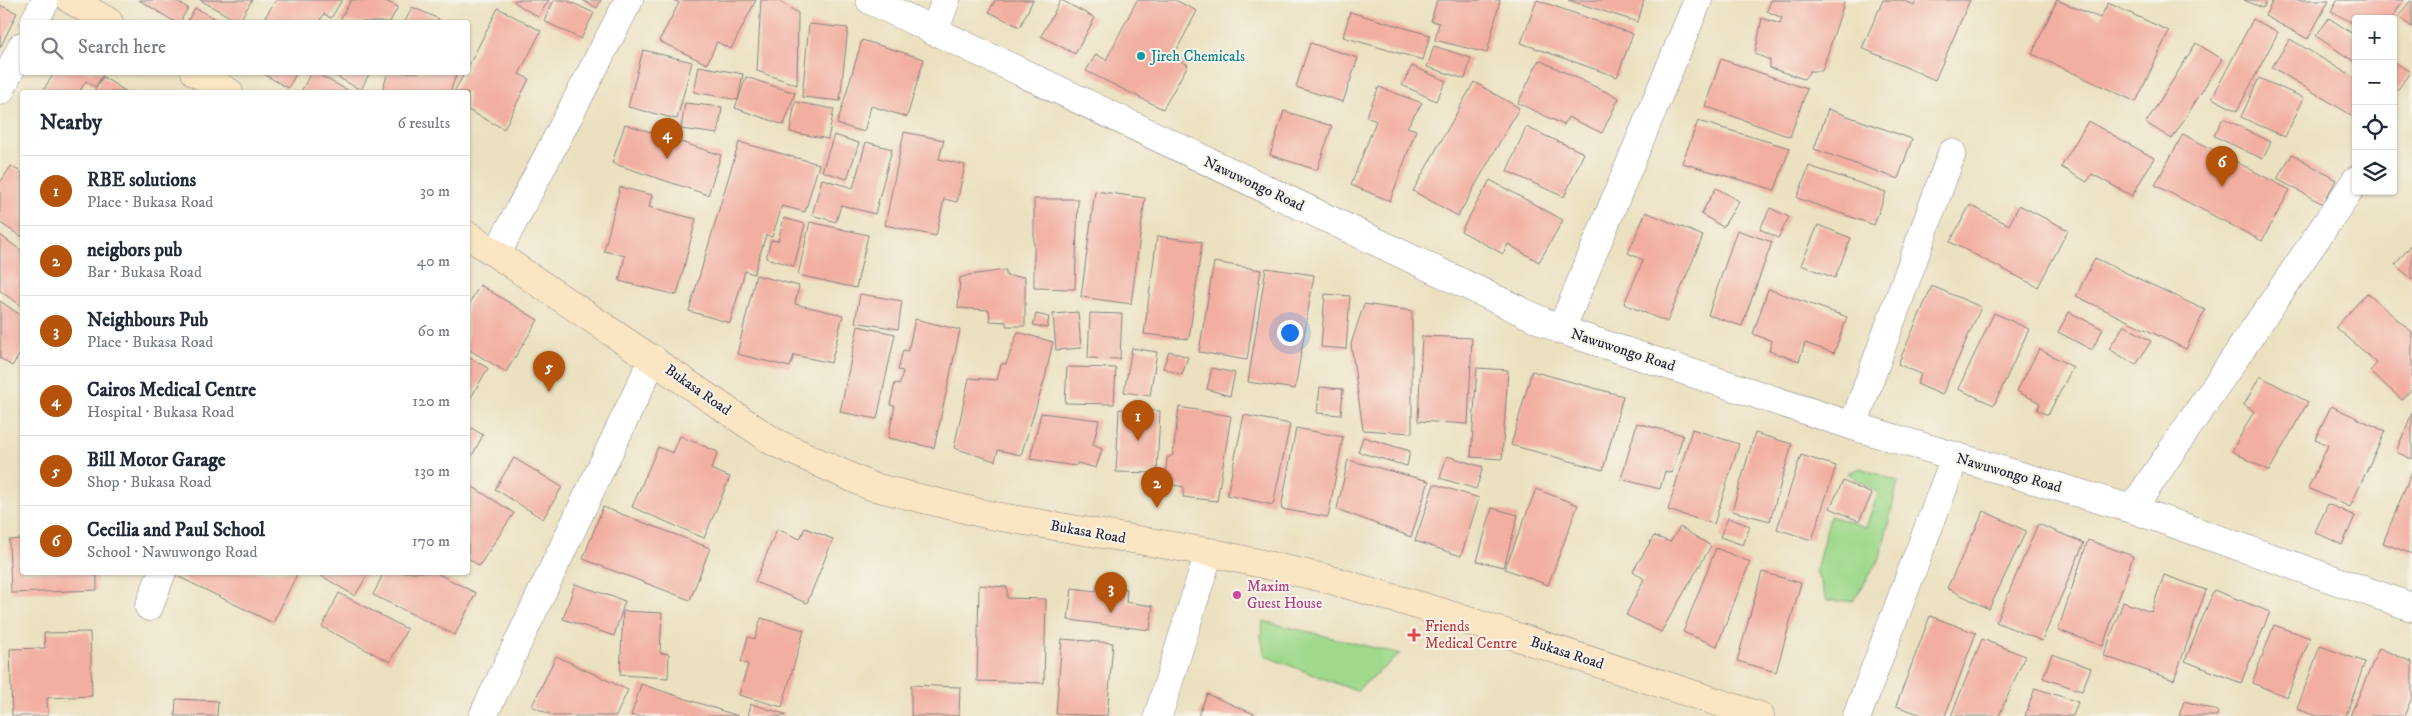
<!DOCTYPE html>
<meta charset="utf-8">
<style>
body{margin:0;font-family:"IM FELL DW Pica",serif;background:#f2f2f3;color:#1f2937}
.controls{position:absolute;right:15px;top:15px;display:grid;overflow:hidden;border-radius:5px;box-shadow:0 1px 4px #0004}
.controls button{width:45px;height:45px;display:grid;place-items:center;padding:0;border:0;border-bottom:1px solid #e0e1e3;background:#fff;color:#1f2937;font:25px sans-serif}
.you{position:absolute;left:1289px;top:332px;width:18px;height:18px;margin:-12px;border:4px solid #fff;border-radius:50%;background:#1a73e8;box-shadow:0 0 0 8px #1a73e833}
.badge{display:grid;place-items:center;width:32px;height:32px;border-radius:50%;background:#b45309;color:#fff;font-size:16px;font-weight:700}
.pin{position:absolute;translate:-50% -41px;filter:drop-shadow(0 1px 2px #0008)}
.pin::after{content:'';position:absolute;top:26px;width:18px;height:15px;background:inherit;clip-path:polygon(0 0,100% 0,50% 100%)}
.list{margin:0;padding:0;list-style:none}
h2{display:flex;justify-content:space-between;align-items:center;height:65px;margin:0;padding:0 20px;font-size:21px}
h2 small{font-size:16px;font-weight:400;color:#747a83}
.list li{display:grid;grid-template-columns:32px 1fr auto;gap:15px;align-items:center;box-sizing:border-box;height:70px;padding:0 20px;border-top:1px solid #e0e1e3}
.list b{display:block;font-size:19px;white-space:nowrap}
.list p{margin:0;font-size:16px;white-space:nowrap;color:#747a83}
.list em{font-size:16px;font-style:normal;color:#747a83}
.icon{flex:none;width:28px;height:28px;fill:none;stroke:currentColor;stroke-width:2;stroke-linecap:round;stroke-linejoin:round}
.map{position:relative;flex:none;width:2412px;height:716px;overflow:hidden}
.search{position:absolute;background:#fff;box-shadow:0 1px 4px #0004;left:20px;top:20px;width:450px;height:55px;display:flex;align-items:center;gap:12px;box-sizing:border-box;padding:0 18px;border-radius:5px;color:#747a83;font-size:19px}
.panel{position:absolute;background:#fff;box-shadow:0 1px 4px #0004;left:20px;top:90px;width:450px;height:485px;border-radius:5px}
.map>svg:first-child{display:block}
.green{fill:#9fd98c;stroke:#607e64}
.building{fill:#f2afa1}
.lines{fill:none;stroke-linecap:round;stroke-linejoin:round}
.street-casing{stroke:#86827e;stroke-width:29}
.secondary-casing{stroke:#86827e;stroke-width:29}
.street{stroke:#fff;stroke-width:28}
.secondary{stroke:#fbe6c3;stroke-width:28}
.culture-dot{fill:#0f9aa8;stroke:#f7f3e8;stroke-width:2}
.hotel-dot{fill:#d1479c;stroke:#f7f3e8;stroke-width:2}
.health-dot{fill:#e0444e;stroke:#f7f3e8;stroke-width:2}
.labels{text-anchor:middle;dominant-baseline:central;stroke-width:4;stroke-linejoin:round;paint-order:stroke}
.culture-label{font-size:15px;fill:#0d838f;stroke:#f7f3e8;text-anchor:start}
.street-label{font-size:15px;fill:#22223b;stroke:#f7f3e8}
.hotel-label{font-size:15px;fill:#b23c85;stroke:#f7f3e8;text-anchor:start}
.health-label{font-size:15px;fill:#be3a42;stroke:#f7f3e8;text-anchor:start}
</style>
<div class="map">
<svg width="2412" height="716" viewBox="0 0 2412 716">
<rect width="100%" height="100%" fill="#f7f3e8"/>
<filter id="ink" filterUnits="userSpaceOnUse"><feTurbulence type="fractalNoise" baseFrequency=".02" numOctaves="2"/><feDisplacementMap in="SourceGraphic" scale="10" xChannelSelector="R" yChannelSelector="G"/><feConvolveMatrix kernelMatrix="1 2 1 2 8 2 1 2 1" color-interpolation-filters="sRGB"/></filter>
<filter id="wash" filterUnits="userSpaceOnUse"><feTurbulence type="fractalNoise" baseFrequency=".0096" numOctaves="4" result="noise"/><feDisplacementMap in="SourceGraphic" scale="20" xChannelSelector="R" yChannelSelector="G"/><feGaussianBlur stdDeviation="1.12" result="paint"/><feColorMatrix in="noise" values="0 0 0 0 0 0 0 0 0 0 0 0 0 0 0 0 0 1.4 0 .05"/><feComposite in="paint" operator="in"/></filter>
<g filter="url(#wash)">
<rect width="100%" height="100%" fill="#ebe1c1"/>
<path class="green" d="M1861 468 1898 481 1880 559 1853 601H1827L1816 570 1830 516 1866 527 1878 493 1847 473Z
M1263 621 1400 654 1356 691 1265 656 1261 637Z"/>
<g id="blocks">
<path class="building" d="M139 0H175L188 8 180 22H175Z
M200 0H252L239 22Z
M276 0H342L331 18 324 14 320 20 324 22H262Z
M351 0H384L398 7 390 22H339Z
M515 0H549L538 17 514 2Z
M554 0H566L594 13 581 39 544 21Z
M582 0H601L597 8Z
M673 0H756L731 49 717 42 707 64 659 41 679 3Z
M761 0H777L798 13 797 85 757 71Z
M995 0H1033L1020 27 989 12Z
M1061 0 1095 18 1075 54 1041 36Z
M1137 0H1175L1197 11 1173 57 1188 65 1163 109 1086 71 1096 54 1106 60Z
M1437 0H1500L1487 53 1435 40 1439 23 1431 21Z
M1537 0 1633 34 1617 77 1521 43Z
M1568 0H1644L1638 22Z
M1771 0H1841L1844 3 1822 71H1810L1804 79 1770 68V60L1755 54 1762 18 1780 24 1782 18 1767 11Z
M1883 0H1902L1914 5 1917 0H1970L1935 80 1862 48Z
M2057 0 2100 18 2108 3 2169 31 2136 102 2032 54Z
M2244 0H2267L2263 8Z
M2273 0H2329L2308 39 2265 16Z
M2337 0H2403L2392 19H2356V25L2331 11Z
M2411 0H2412V27L2398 17Z
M0 5 17 13 0 48Z
M412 7 439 19 438 22H405Z
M195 8 222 22H187Z
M498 8 541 31 519 74 529 79 504 129 468 110V92H454L465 72H468V67Z
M1350 12 1430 35 1423 60 1343 37Z
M2329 18 2356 36V63L2316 36Z
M2253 19 2278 32 2237 111 2212 98Z
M809 24 848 28 840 101 802 97Z
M2290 39 2356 79V118L2272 67Z
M862 40 924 59 907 117 871 106 864 132 837 124Z
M1310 43 1358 58 1343 102 1296 87Z
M2196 43 2222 59 2172 139 2146 123Z
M1434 46 1471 58 1465 79 1427 67Z
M643 50 692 62 677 119 628 107Z
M1721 59 1807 89 1790 137 1705 106Z
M1539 60 1619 98 1602 133 1568 117 1564 125 1518 103Z
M2393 61 2410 72 2397 91 2393 88Z
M699 66 743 74 738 100 694 92Z
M1412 66 1446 81 1436 101 1402 85Z
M55 72H105L95 87 86 81 79 92H42Z
M260 72H297L288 88Z
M311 72H314L351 92H301Z
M328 72H370L361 90Z
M388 72H457L450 92H382Z
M103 77 127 92H93Z
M746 77 795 93 784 125 735 108Z
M2259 78 2304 98 2285 137 2241 117Z
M1474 82 1519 108 1458 216 1413 191Z
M1379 87 1422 103 1407 127 1416 130 1390 201 1351 185 1376 121 1366 117Z
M795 102 834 109 828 139 790 132Z
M685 103 722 107 718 134 681 129Z
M1828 109 1912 139 1898 179 1814 149Z
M1284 111 1332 126 1317 170 1270 155Z
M2223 118 2271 142 2263 159 2214 136Z
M1698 121 1790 148 1775 190 1682 163Z
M2088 121 2154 158 2132 196 2092 174 2087 182 2061 167Z
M625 124 721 155 708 195 612 163Z
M1526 127 1584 153 1564 197 1507 171Z
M904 132 944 140 939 159 965 165 957 202 944 199 936 236 885 225Z
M2183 134 2290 190 2262 241 2155 185Z
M834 135 859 143 847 179 822 171Z
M739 142 819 164 805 212 782 206 772 237 766 235 754 274 745 271 730 323 689 311Z
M866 142 892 149 875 214 841 205 836 222 812 215 822 179 853 188Z
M2292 154 2336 180 2323 204 2277 179Z
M11 166 22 173V237L0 223V183Z
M1809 166 1886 192 1874 225 1797 198Z
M1490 180 1563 220 1539 262 1508 244 1503 254 1461 231Z
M620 187 652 195 649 207 696 219 677 295 619 281 625 256 604 251Z
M1716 188 1739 201 1723 227 1701 214Z
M1095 191 1145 198 1131 304 1081 297Z
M1034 199H1078L1075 289 1034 288Z
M1970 205 2009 225 2019 205 2068 230 2038 287 1950 242Z
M1770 208 1789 217 1778 238 1760 229Z
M1646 212 1703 236 1667 322 1624 304 1643 260 1628 253Z
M784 218 805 224 794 266 766 258 771 240 778 241Z
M810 222 868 235 856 288 798 275Z
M1818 225 1851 238 1835 278 1801 265Z
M1737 230 1772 242 1742 326 1708 315Z
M0 235 22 251V306L0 291Z
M1157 236 1202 242 1189 339 1144 334Z
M2412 244V279L2395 265Z
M2095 258 2205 310 2186 349 2076 296Z
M1214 262 1261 270 1247 360 1199 352Z
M1266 268 1314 275 1295 389 1248 382Z
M1006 270V276L1025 277V326H1006V322L990 321 989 310 958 308 960 278 969 275Z
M756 275 799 286 795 304 843 315 831 363 794 355 790 367 737 354Z
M480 285 538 320 506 372 468 349V305Z
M1932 286 1981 307 1942 395 1917 384 1921 374 1898 364Z
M1768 289 1847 317 1834 353 1805 343 1799 361 1769 351 1772 341 1753 334Z
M2367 293 2412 332V389L2402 400 2370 371 2377 363 2336 327Z
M860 294 902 301 898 329 855 322Z
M1325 294 1350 296 1346 349 1321 347Z
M0 301 22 316V351L12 366 0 358Z
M1364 304 1412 311V433L1363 430 1351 344Z
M1078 312 1081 348 1056 350 1053 314Z
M2069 312 2103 329 2092 350 2058 332Z
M1090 313 1122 314 1120 359 1088 358Z
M1994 313 2029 329 1994 405 1958 389Z
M1036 314 1049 317 1047 328 1033 325Z
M915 319 960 330 934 448 888 438 895 406 890 405 895 383 900 384 903 371 898 370 903 350 908 351Z
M2124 325 2151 341 2136 365 2109 349Z
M858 326 895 334 877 419 840 412Z
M1018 332 1053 342 1045 378 1021 455 998 450 995 461 954 448 969 378 997 380 1001 364H1006Z
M1422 336 1472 338 1468 424 1418 421Z
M1132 348 1157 352 1150 396 1124 392Z
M2039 349 2073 367 2048 415 2037 410 2040 403 2017 391Z
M1169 351 1188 357 1182 375 1163 368Z
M468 357 488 368 469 401 468 400Z
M1067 367 1116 368 1114 404 1065 403Z
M1212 368 1235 373 1230 396 1207 389Z
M1477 368 1508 370 1502 459 1471 457Z
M1532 371 1623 396 1603 470 1511 445Z
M2260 376 2308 402 2269 471 2232 451 2254 411 2244 405Z
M1320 387 1343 389 1341 415 1317 413Z
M2331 406 2385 431 2350 507 2308 488 2328 445 2315 440Z
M1179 407 1231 416 1217 501 1183 497 1184 487 1165 483 1167 458 1173 455Z
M1119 409 1160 411 1157 473 1116 472Z
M1041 413 1099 420 1093 445 1102 449 1096 468 1078 463 1075 466 1030 459Z
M2412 413V459L2396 452Z
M1244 415 1290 424 1273 505 1227 495Z
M1637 423 1683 435 1672 473 1665 471 1660 489 1621 479Z
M468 426 483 435 468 463Z
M1296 428 1343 437 1328 517 1281 509Z
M1692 429 1739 444 1714 524 1668 510Z
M1755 433 1792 444 1770 521 1732 511Z
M680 436 718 452 711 469 730 477 704 538 632 507 658 447 673 453Z
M1363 437 1410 451 1407 466 1358 452Z
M1801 455 1836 466 1812 540 1777 529Z
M1447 456 1483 467 1476 489 1440 478Z
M514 458 562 487 543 519 495 489Z
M1348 460 1429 481 1411 537 1337 509Z
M2412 471V554L2383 543Z
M1843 481 1872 494 1859 521 1830 508Z
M1434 484 1479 498 1461 556 1415 541Z
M473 487 514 513 479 566 468 558V496Z
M1536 489 1578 505 1548 585 1505 569Z
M2328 504 2355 516 2342 545 2315 532Z
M603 507 710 548 690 600 583 559Z
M1492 508 1518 515 1504 567 1477 561Z
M1984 511 2026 531 1989 609 1947 588Z
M1728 518 1750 526 1743 545 1720 537Z
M2038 524 2084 543 2042 641 1996 622Z
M1680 527 1711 546 1661 632 1626 615 1644 579 1633 571 1654 536 1670 542Z
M805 528 833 539 807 603 755 582 777 529 800 539Z
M22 539V572H97V590L11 593 9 540Z
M2088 540 2133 556 2103 646 2058 630Z
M1716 548 1750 562 1717 646 1683 632Z
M169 572H298L273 623Z
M315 572H369L355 596Z
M384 572H434L476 593 455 635 373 595Z
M1762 572 1801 583 1776 672 1737 661Z
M2164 575 2206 590 2174 680 2104 656 2123 602 2151 612Z
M575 584 625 601 614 636 563 619Z
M979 585 1007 587V598L1046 599 1044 683 977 681Z
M1097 585 1127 589 1126 602 1153 606 1150 630 1068 620 1072 588 1096 591Z
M2214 590 2270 612 2241 683 2185 661Z
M339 593 407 629 390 662 322 627Z
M623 611 662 613 660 653 669 654 668 678 620 675Z
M1930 616 1976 633 1945 716H1925L1896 706Z
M761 618 804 630 782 707 739 695 748 664 741 662 748 637 755 639Z
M2274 625 2310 638 2287 697 2252 683Z
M90 632 92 696 47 698 48 716H12L10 649 45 648 44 633Z
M1062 639 1113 643 1107 716 1056 714Z
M1982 639 2025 656 1999 716H1951Z
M2320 646 2365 662 2346 716H2316L2297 709Z
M2379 648 2412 662V697L2404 716H2350Z
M2052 654 2091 668 2082 691 2043 678Z
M556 656 628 690 616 716H553L532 706Z
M641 684 738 716H631Z
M911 685 960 687 959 716H911Z
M2035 688 2078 702 2073 716H2025Z
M1207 694 1259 716H1198Z
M176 699 218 701 217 716H175Z
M2184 701 2218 711 2217 716H2179Z
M751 704 785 714V716H748Z"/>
</g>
</g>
<g filter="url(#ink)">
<use href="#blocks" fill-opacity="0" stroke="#86827e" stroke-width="1"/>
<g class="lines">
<g class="street-casing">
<path id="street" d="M870 0 1561 330 1853 426 2132 509 2412 607
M34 22 46 0
M934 32 946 0
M0 91 22 46
M497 253 629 0
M1561 330 1698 0
M1853 426 1952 153
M2132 509 2356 180
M149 607 162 572
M483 716 653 359
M1158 716 1209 552
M1857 716 1955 457"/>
</g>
<g class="secondary-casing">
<path id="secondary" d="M71 0 109 22
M195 72 229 92
M468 235 774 442 870 486 989 515 1209 552 1328 579 1441 612 1760 716"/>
</g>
<use href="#street" class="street"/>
<use href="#secondary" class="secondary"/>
</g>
</g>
<circle class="culture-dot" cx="1141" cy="56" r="5"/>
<circle class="hotel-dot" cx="1237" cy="595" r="5"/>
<path class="health-dot" d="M1411.5 627.5h5v5h5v5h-5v5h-5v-5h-5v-5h5z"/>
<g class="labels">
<g class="culture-label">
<text x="1151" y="56">Jireh Chemicals</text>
</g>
<g class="street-label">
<text transform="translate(1254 184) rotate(25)">Nawuwongo Road</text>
<text transform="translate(1623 350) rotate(18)">Nawuwongo Road</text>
<text transform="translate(698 390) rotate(35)">Bukasa Road</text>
<text transform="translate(2009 473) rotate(16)">Nawuwongo Road</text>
<text transform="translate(1088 532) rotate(10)">Bukasa Road</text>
<text transform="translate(1567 653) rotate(18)">Bukasa Road</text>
</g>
<g class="hotel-label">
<text x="1247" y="586">Maxim<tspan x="1247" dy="17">Guest House</tspan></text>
</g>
<g class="health-label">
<text x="1425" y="626">Friends<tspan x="1425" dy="17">Medical Centre</tspan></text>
</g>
</g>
</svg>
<div class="controls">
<button>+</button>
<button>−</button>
<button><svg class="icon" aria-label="locate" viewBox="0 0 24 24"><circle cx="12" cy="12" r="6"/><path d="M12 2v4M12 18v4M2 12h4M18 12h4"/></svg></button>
<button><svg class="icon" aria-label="layers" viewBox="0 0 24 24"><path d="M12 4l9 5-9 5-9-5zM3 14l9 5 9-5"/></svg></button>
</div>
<div class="you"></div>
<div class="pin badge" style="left:1138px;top:441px">1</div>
<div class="pin badge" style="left:1157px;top:508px">2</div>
<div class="pin badge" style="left:1111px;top:613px">3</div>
<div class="pin badge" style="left:667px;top:159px">4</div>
<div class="pin badge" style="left:549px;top:392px">5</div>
<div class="pin badge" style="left:2222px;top:187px">6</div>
<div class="search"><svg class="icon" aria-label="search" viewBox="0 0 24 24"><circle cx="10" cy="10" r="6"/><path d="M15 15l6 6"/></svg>Search here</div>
<section class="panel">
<h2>Nearby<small>6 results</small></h2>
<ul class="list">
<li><span class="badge">1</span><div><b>RBE solutions</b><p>Place · Bukasa Road</p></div><em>30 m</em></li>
<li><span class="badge">2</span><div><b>neigbors pub</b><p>Bar · Bukasa Road</p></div><em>40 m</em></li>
<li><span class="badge">3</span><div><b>Neighbours Pub</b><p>Place · Bukasa Road</p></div><em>60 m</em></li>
<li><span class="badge">4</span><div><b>Cairos Medical Centre</b><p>Hospital · Bukasa Road</p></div><em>120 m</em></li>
<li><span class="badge">5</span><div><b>Bill Motor Garage</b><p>Shop · Bukasa Road</p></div><em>130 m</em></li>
<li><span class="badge">6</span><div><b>Cecilia and Paul School</b><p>School · Nawuwongo Road</p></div><em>170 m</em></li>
</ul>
</section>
</div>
